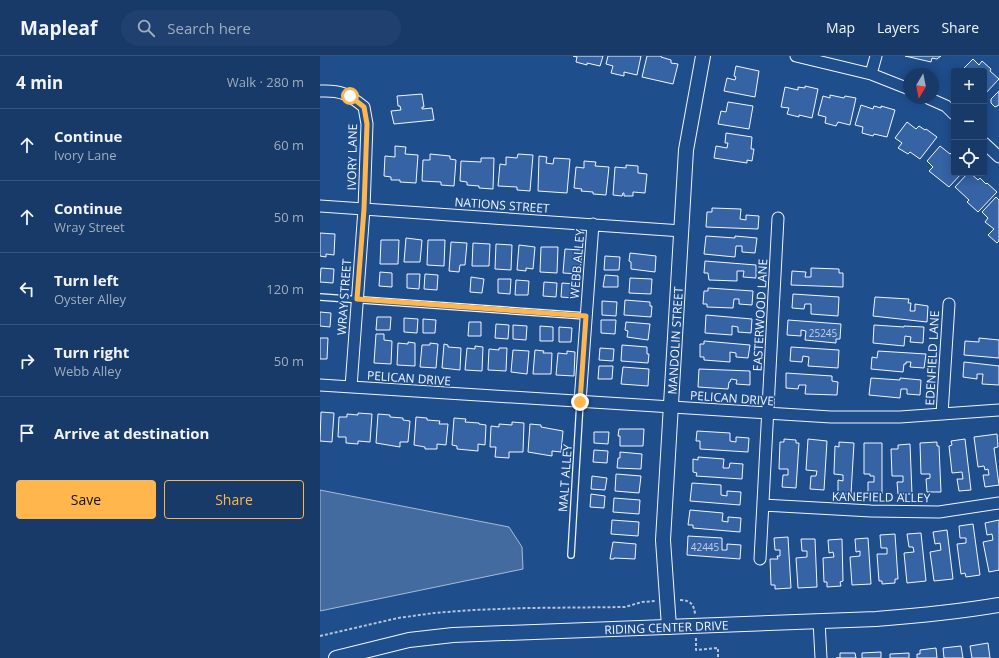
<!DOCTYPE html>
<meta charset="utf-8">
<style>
body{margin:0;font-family:"Open Sans",sans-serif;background:#20416f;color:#f1f3f6}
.controls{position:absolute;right:12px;top:12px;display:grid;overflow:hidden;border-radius:4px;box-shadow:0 2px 10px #0003}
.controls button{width:36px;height:36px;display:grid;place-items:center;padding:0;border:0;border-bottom:1px solid #36547d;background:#173a69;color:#f1f3f6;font:20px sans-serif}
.compass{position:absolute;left:583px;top:12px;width:36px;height:36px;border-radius:50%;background:#173a69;box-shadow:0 2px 10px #0003;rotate:190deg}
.stop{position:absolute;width:12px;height:12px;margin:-9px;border:3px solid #ffb74d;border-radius:50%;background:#fff}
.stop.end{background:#ffb74d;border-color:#fff;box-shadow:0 1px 4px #0008}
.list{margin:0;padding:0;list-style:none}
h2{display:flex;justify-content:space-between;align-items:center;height:52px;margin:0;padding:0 16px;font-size:17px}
h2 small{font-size:13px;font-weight:400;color:#9eadc0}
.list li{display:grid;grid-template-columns:26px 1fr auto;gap:12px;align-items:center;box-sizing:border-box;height:72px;padding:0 16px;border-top:1px solid #36547d}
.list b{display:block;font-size:15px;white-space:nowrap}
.list p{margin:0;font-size:13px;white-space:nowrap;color:#9eadc0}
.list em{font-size:13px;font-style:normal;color:#9eadc0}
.actions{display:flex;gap:8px;padding:12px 16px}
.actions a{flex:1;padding:9px 0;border:1px solid #ffb74d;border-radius:4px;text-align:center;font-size:14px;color:#ffb74d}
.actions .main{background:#ffb74d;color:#111}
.icon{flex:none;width:22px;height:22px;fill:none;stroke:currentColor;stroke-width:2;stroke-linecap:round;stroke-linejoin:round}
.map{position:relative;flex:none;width:679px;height:602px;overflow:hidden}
header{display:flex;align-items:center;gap:24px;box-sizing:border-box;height:56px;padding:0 20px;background:#173a69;border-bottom:1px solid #36547d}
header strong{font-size:19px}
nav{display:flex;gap:22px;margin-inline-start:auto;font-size:14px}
.search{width:280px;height:36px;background:#20416f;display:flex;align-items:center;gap:10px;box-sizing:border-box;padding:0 14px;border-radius:22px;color:#9eadc0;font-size:15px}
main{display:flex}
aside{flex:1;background:#173a69}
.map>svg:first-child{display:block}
.water{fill:#446ba0;stroke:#a8bbd7}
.building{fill:#3563a3;stroke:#f2f6ff}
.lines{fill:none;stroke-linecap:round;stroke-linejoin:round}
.service-casing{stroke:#f2f6ff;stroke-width:8}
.minor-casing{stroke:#f2f6ff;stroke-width:13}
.tertiary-casing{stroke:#f2f6ff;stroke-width:16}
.path{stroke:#b3c4dc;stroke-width:2;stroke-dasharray:3 2;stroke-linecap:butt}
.service{stroke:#1f4e8c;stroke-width:5.5}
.minor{stroke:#1f4e8c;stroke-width:11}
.tertiary{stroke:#1f4e8c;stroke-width:14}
.route{stroke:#ffb74d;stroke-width:5}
.labels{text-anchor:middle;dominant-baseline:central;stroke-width:3;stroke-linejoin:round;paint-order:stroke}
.number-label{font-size:10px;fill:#c3d1e8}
.street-label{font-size:12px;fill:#f2f6ff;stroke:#1f4e8c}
</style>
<header>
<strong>Mapleaf</strong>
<div class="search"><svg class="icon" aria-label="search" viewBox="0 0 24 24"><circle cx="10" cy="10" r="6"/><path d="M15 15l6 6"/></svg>Search here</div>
<nav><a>Map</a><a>Layers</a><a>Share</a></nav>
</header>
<main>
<aside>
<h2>4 min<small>Walk · 280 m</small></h2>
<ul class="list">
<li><svg class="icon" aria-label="ahead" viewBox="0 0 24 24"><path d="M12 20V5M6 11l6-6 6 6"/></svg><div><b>Continue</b><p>Ivory Lane</p></div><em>60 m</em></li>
<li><svg class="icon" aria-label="ahead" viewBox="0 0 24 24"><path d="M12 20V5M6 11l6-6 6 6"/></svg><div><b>Continue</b><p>Wray Street</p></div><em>50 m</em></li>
<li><svg class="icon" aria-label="left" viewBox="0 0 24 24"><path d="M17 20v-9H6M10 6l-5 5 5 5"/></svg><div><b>Turn left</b><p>Oyster Alley</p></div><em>120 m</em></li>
<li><svg class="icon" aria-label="right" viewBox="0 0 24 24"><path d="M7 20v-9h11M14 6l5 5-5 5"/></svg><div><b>Turn right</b><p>Webb Alley</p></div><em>50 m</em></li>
<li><svg class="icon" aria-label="arrive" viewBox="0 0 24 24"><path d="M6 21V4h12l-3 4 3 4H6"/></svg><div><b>Arrive at destination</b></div></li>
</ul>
<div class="actions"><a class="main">Save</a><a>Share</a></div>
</aside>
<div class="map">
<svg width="679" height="602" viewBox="0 0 679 602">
<rect width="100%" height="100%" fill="#1f4e8c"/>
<path class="water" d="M0 434 189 471 202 491 203 513 0 555Z"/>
<path class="building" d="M253 0H283L280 10 267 7V9L256 6 257 1Z
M288 0H321L317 19 304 16V20L291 17 293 10 286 8Z
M327 0H341V1L351 4V7L358 8 353 28 322 21Z
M585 0H621L617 3 612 2 611 6Z
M653 3 659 9 662 5 671 13 670 15 679 23 664 39V15H641Z
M416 10 439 15 435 41 404 35 407 22 415 24 416 21 414 20Z
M485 30 498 33 492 62 479 59V61L467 58 469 52 461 51 465 31 478 34V31L485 32Z
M679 35V49L675 51 671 47V43Z
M102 38 104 51H102V53L112 52 114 64 74 68 71 55 81 54 80 50H78L77 40Z
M510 39 524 42 525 40 536 42 530 69 518 66 516 70 505 67 506 61 498 59 503 40 510 42Z
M408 46 433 50 429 73 398 68 401 55 406 56Z
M541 49 553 53 554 50 561 52V50L575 54 567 81 554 78 553 80 542 77 543 71 535 69Z
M587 66 596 73 599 70 605 74 606 73 617 81 600 103 590 96 588 98 578 92 582 87 575 82Z
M406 77 432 81 431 93H434L432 105 427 104V107L394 102 396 90 407 92 408 87H405Z
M75 90 86 91 85 98 98 99 96 127 80 126V124H71V121L64 120 65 100 75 101Z
M620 90 630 98 632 96 634 98V117H642L629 131 609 115 613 111 607 105Z
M110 98 130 100V103L136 104 134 130 121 129V126L102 125 103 104H110Z
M198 98 213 99 210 135 197 134V131L178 130 180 108 186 109V101L197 102Z
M219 100 227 101 226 107 233 108 234 102 250 103 247 137 218 135Z
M161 102H174L173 133 159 132V130L147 129V126L140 125 141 105 161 106Z
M264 105 276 106 275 110 289 111 286 139 273 138V136L261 135 262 133 254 132 256 111 264 112Z
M306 109 318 110V117L327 118 325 137 313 136V140H304V137H303L302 140 293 139 295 111 306 112Z
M648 117H650L658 124 660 122 666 128 667 127 677 136 658 156 647 146 649 144 635 131Z
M676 141 679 144V185L677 187 668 179 674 173 665 166 668 162 662 156Z
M392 152 421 153 420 163 426 164V159L439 160 438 173 386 171 387 156H392Z
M0 177 15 178 14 199 6 198V201L0 200Z
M386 180 415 182V180L437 182 435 197 422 196V190H416L415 201 384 198Z
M86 182 102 184 100 206H84Z
M61 184H79L78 208H60Z
M108 184H125L124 210 107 209Z
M131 186 147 187 145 209H140L139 216 129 215Z
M153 187 170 188 169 210H152Z
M176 188 192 189 191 214 175 213Z
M199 189 215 191 213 213 206 212V215L197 214Z
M221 191H238L237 217 220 216Z
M245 193 262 194 260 218 243 217Z
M310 197 336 200 335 216 311 213V206L309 205Z
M285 200 300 201 299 214H284Z
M385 205 436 209V222L423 221 424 215H417V225L389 224 388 217H384Z
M1 212 14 213 13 227 0 226Z
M491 212 519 213V217H523V231L471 229 472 215 486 216 485 221H491Z
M60 216 72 217V231L59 230Z
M87 218H100L99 233 87 232Z
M105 218 118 219 117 234 104 233Z
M285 219 298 220V231H283Z
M151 221 164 223 162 237 150 236Z
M310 222 332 223 331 238 309 237Z
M178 223H191L190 238 178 237Z
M196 224 209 225 208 239H195Z
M224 226 237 227 236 241 223 240Z
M242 227 255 228 254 242 241 241Z
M388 232 433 235 432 249 419 248V243H414L413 252 387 251V248H383L384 235H388Z
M473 238 519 241 518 260 491 258V248H485L484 253 472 252Z
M555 241 589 243 588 247H591L590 255H595V248L608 250 607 266 553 260Z
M305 244 330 246V250H332L331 261 304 259Z
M282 245 297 246 296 260 282 259Z
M0 256 11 257 10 271 0 270Z
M386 259 432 263 431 277 418 276V271L412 270V279L385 277Z
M57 261H71L70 274H56Z
M84 262 98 263 97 277 84 276Z
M103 263 116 264 115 277H103Z
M281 264H296L295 278 281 277Z
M468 264 521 268 520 283H516V287L485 284 486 275 481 274V280L467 279Z
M149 266H161V280H148Z
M306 266 330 268 328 284 307 281 308 275 305 274Z
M176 268 189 269 188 283 175 282Z
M193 269 207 270 206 284 193 283Z
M554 269 584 271V270L604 271 603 287 590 286 591 281 585 280 584 290 553 287Z
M220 270 233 271V285H220Z
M239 271 252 272 251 286H239Z
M56 278H64V284L72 285 71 308 54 307Z
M0 282H8L7 303H0Z
M659 282 679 284V302L644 299 645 285 659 286Z
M384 285 430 289 428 302 416 301V297L410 296V306L384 304V301H380V288H384Z
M88 286 95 287V310L77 309 78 287 88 288Z
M110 287 118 288 116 312 100 311 102 289H110Z
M124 288 128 289V291L141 292 140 314 122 312Z
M302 289 327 291V298H329L328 307 301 305Z
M155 290 163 291 162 315 145 314 147 292 155 293Z
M471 291 519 294 518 312 488 310 489 301 483 300 482 306 470 305Z
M179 292H187L186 315 168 314 169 293 179 294Z
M280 292 294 293 293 305 279 304Z
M193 294 209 295 207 318 191 316Z
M215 294 224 295 223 297H232L231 318H213Z
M247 295 255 296 254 320 236 319 238 297 247 298Z
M558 295 606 298 604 312 590 311 591 306H586V308H584L583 316 551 313 552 301 557 302Z
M644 306 679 310V329L662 328 663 318H657V323L643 321Z
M279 310H293L292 323H278Z
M303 311 329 313 328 330 301 328Z
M379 313 430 315V329L416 328 417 324 411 323 410 326H409L408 333 378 331Z
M466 317 512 320V325L518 326 517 339 485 338 486 329H479L478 333 466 332Z
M551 322 580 324V322L601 324 600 339 587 338V333H581L580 342 549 339Z
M1 356 14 357 12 386 0 385Z
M38 357 52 358 50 386 38 385V388L26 387V381H18L19 361H27V358L38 359Z
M58 358 70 359V361L83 362V364L90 365 88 386H80V391L56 387Z
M96 361 107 362V364L120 365 119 368H128L126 389 117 388V393H105V391L94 389Z
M134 362 146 363 145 366 159 367V368L166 369 165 389 158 388V395L137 393V390L132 389Z
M192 366 204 367 203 396H189V402L175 401 176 391H170L171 370 179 371V368L192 369Z
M210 368 221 369V371L243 375 241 396 232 395V400L208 396Z
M299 373H324L323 390H300V380H298Z
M377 375 410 377V385L416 386V381L429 382 428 396 380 393V385H376Z
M274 376H289L288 388 274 387Z
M677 378 678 391 674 392 679 429 665 431 663 419H669L668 413 665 414 664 410 658 411 654 381Z
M464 383 476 384V387H479L476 432 462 431 463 419H468V413H459L460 386H464Z
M488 383 507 385 504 434 490 433 491 420H496L497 415 486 414Z
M645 383 651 434 639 435 637 423H643L642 416 632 417 629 390 632 389 631 385Z
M519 386 534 387 531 438H518V424L523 425V419L514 418V416L515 390 519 391Z
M617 386V390H619L621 436H607L606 423 610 422V418H601L600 387Z
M544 387H562V438H548V426H554V420H550V418H544Z
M590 388 592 438H578L577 426H583V420H572L571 393H578V389Z
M274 394 288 395 287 407 273 406Z
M300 396 322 398 321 413 297 412 298 402H300Z
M378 401 404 403 403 412H409L410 407 423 408 422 423 376 420 377 417 373 416V403L378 404Z
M296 418 321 420 319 437 295 435Z
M272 420 287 422 285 434 271 433Z
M372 427 401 429V439L407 440V435L421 436 420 449 370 445Z
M271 438 285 440 284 452 270 451Z
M294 442 320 444 319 458 293 456Z
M370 454 403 457 402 465 408 466V461L421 462 420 476 373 472V469H368Z
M292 464 319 466 318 480 291 478Z
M679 464V514L669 516 663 486 673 484 672 478 667 479 665 467Z
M653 468 660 519 646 521 645 517 641 518 637 488 646 487V482H640L639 470Z
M627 474 633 523 614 525 610 496 621 494 620 487 615 488 613 476Z
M601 477 606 525 587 527 584 497 594 496 593 491H589L587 478Z
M575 478 578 523H575V527L562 528V525H559L557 498H567V492H561L560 479Z
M368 480 402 482V494H407V488L421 489 420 503 367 499Z
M468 481 471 532 455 533V529H451L450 503H458L457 500H460V494H455L454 482Z
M548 482 551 528 532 529 530 501 540 500V495L536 496 535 483Z
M481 483H495L497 531 478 532 476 502 487 501V495H482Z
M522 483 523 525 520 526 521 530 507 531V526H504L503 502 514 501 513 496 509 497 508 484Z
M293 486 316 488 315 503 294 502V503H290Z
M668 587 670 602H652L650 590Z
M641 590 643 602H624L623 592Z
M616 592 617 602H597V598H600V594Z
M561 596V602H542V597Z
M520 597H535L536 602H516H520Z
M589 597V602H570V598Z"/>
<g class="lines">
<g class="service-casing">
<path id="service" d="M0 241 266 260
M251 499 260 346"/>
</g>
<g class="minor-casing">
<path id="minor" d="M476 0 551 18 589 33
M551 18 556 0
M0 35C21 34 28 38 44 51L47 68 44 153 31 331
M608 42 626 50 634 58
M664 87 679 101
M0 150 362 175
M0 329 511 361H580L679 354
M260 346 273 168
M622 358 629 248
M443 449 551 455 619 456 679 447
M440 503 458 162
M499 565 501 602"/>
</g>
<g class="tertiary-casing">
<g id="tertiary">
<path id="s1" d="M349 571 343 484 366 94 383 0"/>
<path id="s2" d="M16 602 89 584 133 579 556 563C597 560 638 556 679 549"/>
</g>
</g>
<path class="path" d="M360 544C370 544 374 548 375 558
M0 580 78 562 114 557 153 554 206 552 305 551 322 546 335 545
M376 582V594L398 592V602"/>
<use href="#service" class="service"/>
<use href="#minor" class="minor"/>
<use href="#tertiary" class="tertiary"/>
</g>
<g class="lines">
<path class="route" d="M30 40 44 51 47 68 44 153 37 243 266 260 260 346"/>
</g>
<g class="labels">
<g class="number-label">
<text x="503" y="277">25245</text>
<text x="385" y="491">42445</text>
</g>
<g class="street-label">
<text transform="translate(32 101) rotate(-89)">IVORY LANE</text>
<text transform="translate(182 149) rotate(4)">NATIONS STREET</text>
<text transform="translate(257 208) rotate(-85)">WEBB ALLEY</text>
<text transform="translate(24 241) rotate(-86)">WRAY STREET</text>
<text transform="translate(440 259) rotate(-87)">EASTERWOOD LANE</text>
<text stroke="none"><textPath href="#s1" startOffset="287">MANDOLIN STREET</textPath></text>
<text transform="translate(612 302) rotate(-87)">EDENFIELD LANE</text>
<text transform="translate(89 322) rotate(4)">PELICAN DRIVE</text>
<text transform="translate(412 342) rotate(4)">PELICAN DRIVE</text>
<text transform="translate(245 422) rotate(-86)">MALT ALLEY</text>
<text transform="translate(561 441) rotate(1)">KANEFIELD ALLEY</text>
<text stroke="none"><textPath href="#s2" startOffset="333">RIDING CENTER DRIVE</textPath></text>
</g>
</g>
</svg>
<div class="controls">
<button>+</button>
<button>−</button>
<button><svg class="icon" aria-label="locate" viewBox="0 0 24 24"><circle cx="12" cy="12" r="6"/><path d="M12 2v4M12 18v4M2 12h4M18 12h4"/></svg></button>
</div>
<svg class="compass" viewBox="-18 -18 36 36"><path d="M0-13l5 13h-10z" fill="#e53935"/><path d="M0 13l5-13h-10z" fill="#9eadc0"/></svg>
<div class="stop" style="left:30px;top:40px"></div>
<div class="stop end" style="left:260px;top:346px"></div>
</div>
</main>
